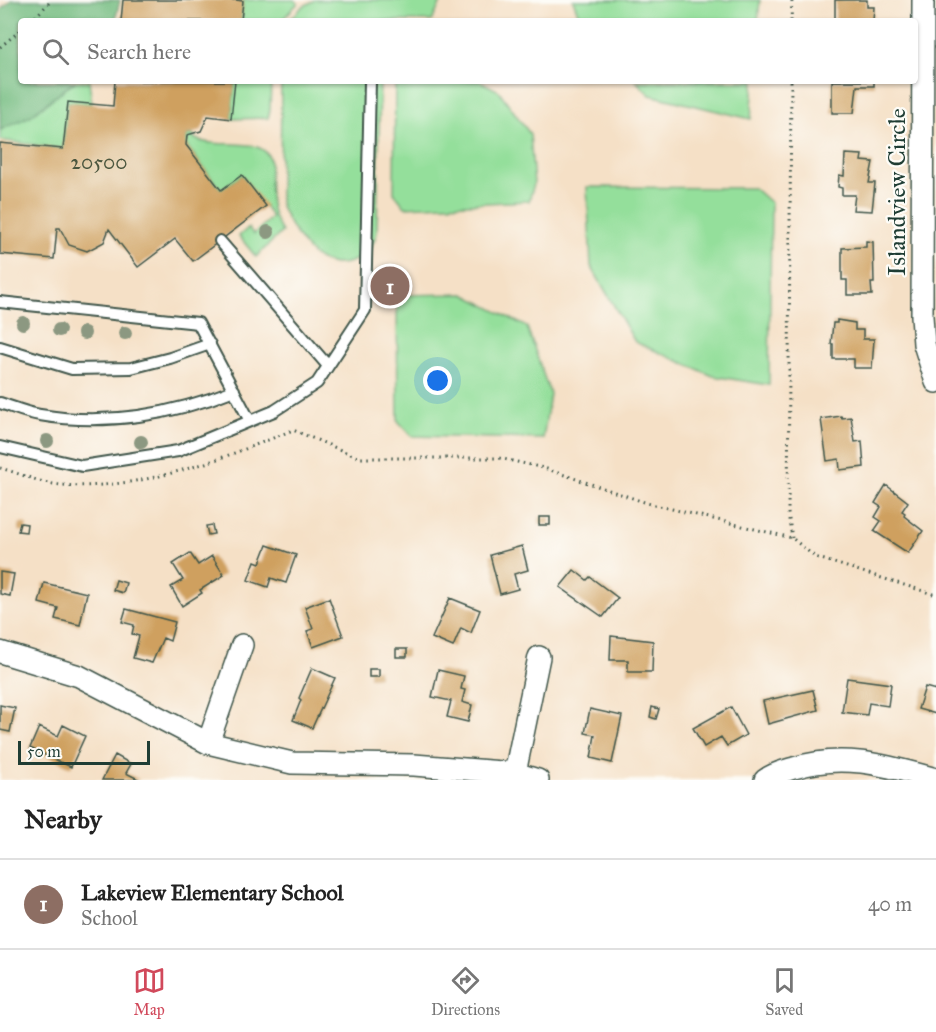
<!DOCTYPE html>
<style>
body{margin:0;font-family:"IM FELL Great Primer",serif;background:#f6f6f6;color:#222}
.scale{position:absolute;left:18px;bottom:15px;width:132px;box-sizing:border-box;padding-left:6px;border:3px solid #1f3d34;border-top:0;font-size:16px;line-height:21px;white-space:nowrap;color:#1f3d34;-webkit-text-stroke:4px #fdfcf7;paint-order:stroke}
.you{position:absolute;left:438px;top:381px;width:21px;height:21px;margin:-15px;border:4px solid #fff;border-radius:50%;background:#1a73e8;box-shadow:0 0 0 9px #1a73e833}
.badge{display:grid;place-items:center;width:39px;height:39px;border-radius:50%;background:#d1495b;color:#fff;font-size:20px;font-weight:700}
.pin{position:absolute;translate:-50% -50%;border:3px solid #fff;box-shadow:0 2px 6px #0006}
.list{margin:0;padding:0;list-style:none}
h2{display:flex;justify-content:space-between;align-items:center;height:78px;margin:0;padding:0 24px;font-size:26px}
h2 small{font-size:20px;font-weight:400;color:#767676}
.list li{display:grid;grid-template-columns:39px 1fr auto;gap:18px;align-items:center;box-sizing:border-box;height:90px;padding:0 24px;border-top:2px solid #e0e0e0}
.list b{display:block;font-size:22px;white-space:nowrap}
.list p{margin:0;font-size:20px;white-space:nowrap;color:#767676}
.list em{font-size:20px;font-style:normal;color:#767676}
.icon{flex:none;width:33px;height:33px;fill:none;stroke:currentColor;stroke-width:2;stroke-linecap:round;stroke-linejoin:round}
.map{position:relative;flex:none;width:936px;height:780px;overflow:hidden}
.search{position:absolute;background:#fff;box-shadow:0 2px 4px #0004;left:18px;right:18px;top:18px;height:66px;display:flex;align-items:center;gap:15px;box-sizing:border-box;padding:0 21px;border-radius:6px;color:#767676;font-size:22px}
.sheet{height:168px;background:#fff}
nav{display:flex;justify-content:space-around;align-items:center;box-sizing:border-box;height:84px;border-top:2px solid #e0e0e0;background:#fff;font-size:16px;color:#767676}
nav a{display:grid;justify-items:center;gap:3px}
nav .on{color:#d1495b}
.map>svg:first-child{display:block}
.green{fill:#94df9b;stroke:#5a8e68;stroke-width:1.5}
.forest{fill:#77be83;stroke:#4b7e5c;stroke-width:1.5}
.building{fill:#cfa05e}
.lines{fill:none;stroke-linecap:round;stroke-linejoin:round}
.service-casing{stroke:#3f554a;stroke-width:14}
.minor-casing{stroke:#3f554a;stroke-width:24}
.path{stroke:#3f554a;stroke-width:3;stroke-dasharray:1.5 4.5;stroke-linecap:butt}
.service{stroke:#fff;stroke-width:10}
.minor{stroke:#fff;stroke-width:21}
.tree{fill:#8c9881}
.labels{text-anchor:middle;dominant-baseline:central;stroke-width:4.5;stroke-linejoin:round;paint-order:stroke}
.number-label{font-size:21px;fill:#4b563e}
.street-label{font-size:24px;fill:#1f3d34;stroke:#fdfcf7}
</style>
<div class="map">
<svg width="936" height="780" viewBox="0 0 936 780">
<rect width="100%" height="100%" fill="#fdfcf7"/>
<filter id="ink" filterUnits="userSpaceOnUse"><feTurbulence type="fractalNoise" baseFrequency=".0167" numOctaves="2"/><feDisplacementMap in="SourceGraphic" scale="12" xChannelSelector="R" yChannelSelector="G"/><feConvolveMatrix kernelMatrix="1 2 1 2 8 2 1 2 1" color-interpolation-filters="sRGB"/></filter>
<filter id="wash" filterUnits="userSpaceOnUse"><feTurbulence type="fractalNoise" baseFrequency=".008" numOctaves="4" result="noise"/><feDisplacementMap in="SourceGraphic" scale="24" xChannelSelector="R" yChannelSelector="G"/><feGaussianBlur stdDeviation="1.35" result="paint"/><feColorMatrix in="noise" values="0 0 0 0 0 0 0 0 0 0 0 0 0 0 0 0 0 1.4 0 .05"/><feComposite in="paint" operator="in"/></filter>
<g filter="url(#wash)">
<rect width="100%" height="100%" fill="#f5e0c6"/>
<path class="green" d="M236 0H294L298 3 281 21H241L243 1Z
M315 0H442L432 21H289L302 7Z
M573 0H760L758 21H581Z
M76 81H89L92 104 68 102 63 149 0 140V129L35 111Z
M235 81H271L270 110 268 118 231 119Z
M281 81H380L377 233C370 258 345 271 321 260 307 254 284 218 280 203Z
M395 81H480L499 91 530 134 534 184 529 201 405 207 394 193Z
M636 81H754L751 119 650 95Z
M187 135H194V138C214 151 270 133 270 164 269 189 268 211 282 232L256 257 239 236 248 228 254 234 272 217 242 175 221 190 186 145Z
M587 187 754 188 771 203 769 385 713 376 635 342 591 266Z
M464 294 527 327 550 394 543 439 412 436 398 421 397 295Z"/>
<path class="forest" d="M12 0H120L115 21H21V81H75L30 116 0 130V10Z"/>
<g id="blocks">
<path class="building" d="M123 0H236L243 1 241 21H121Z
M835 0H867V7H874L873 21H835Z
M115 81H235L231 119 208 116 201 131 187 135 186 145 221 190 242 175 266 206 193 261 175 239 138 267 109 229 104 242 87 251 69 245 60 228H57L54 259 0 254V143L63 149 68 102 113 106Z
M832 81H874V86H857L854 113H832Z
M845 154 862 155 861 161 873 162 869 183H875L872 211 853 210 855 195H842V188L838 187 839 175 844 176Z
M866 241 873 242 874 283H871L872 295H847V280H842V248L866 247Z
M837 320 855 323V330H863V339H874L872 368H854V359H833V344H831L833 323H837Z
M841 416 842 418 851 417 855 442 862 441 864 467 840 470 839 459 827 461 821 419Z
M886 485 908 502 902 511 905 513 904 516 923 531 908 553 874 531 881 521 875 517 881 507 875 503Z
M539 517H550V525H539Z
M20 523 27 524 26 532 18 531Z
M212 525 214 534 208 535 206 526Z
M267 545 296 555 286 583 271 578 268 587 248 580 255 561 260 563Z
M522 546 528 570 514 574 518 589 500 594 490 555Z
M190 553 198 565 212 556 224 575 200 590 202 593 182 606 171 587 183 580 173 564Z
M574 570 587 580 590 577 618 598 603 617 560 587Z
M0 572 14 574 10 596 0 594Z
M116 580 126 583 123 593 113 590Z
M44 583 87 593 80 625 55 619 58 608 39 603Z
M329 598 343 636 313 647 307 631 313 629 305 607Z
M450 598 480 610 471 633 461 628 453 647 432 638Z
M126 609 175 622 170 641 163 638 152 663 133 658 139 636 132 634 134 625 122 622Z
M611 636 653 641 652 672H628V660H610Z
M396 649H407V657H396Z
M312 668 335 678 312 728 293 720 301 700 299 698Z
M369 669H379V677H369Z
M438 670 464 676 461 689 465 690 462 702 472 705 468 722 447 717 451 701 432 697Z
M847 678 891 684 888 706 869 703 867 715 842 712Z
M925 687 936 690V714L918 709Z
M813 690 818 710 768 724 763 701Z
M0 705 15 708 10 732 0 730Z
M652 707 659 709 656 719 650 717Z
M731 707 746 735 727 746 721 737 704 747 693 728Z
M590 709 622 716 612 763 591 758 595 735 585 733Z
M63 725 85 736 71 767 30 748 39 727 58 736Z
M115 755 131 764 126 773 140 780H102Z"/>
</g>
</g>
<g filter="url(#ink)">
<use href="#blocks" fill-opacity="0" stroke="#3f554a" stroke-width="1.5"/>
<g class="lines">
<g class="service-casing">
<path id="service" d="M220 241 328 366
M0 302 198 323 250 421
M0 347 72 369 131 368 170 358 210 344
M0 403C13 407 26 413 40 415 105 426 173 415 234 390
M0 447 82 466 178 451 274 411 317 383 365 310 370 81"/>
</g>
<g class="minor-casing">
<path id="minor" d="M923 0 922 316 924 344 936 382
M0 652 79 676 208 743 292 763 414 765 515 773 538 780
M208 743 242 645
M515 773 539 657
M765 780C774 773 784 771 794 768 843 752 888 766 936 779"/>
</g>
<path class="path" d="M31 21 52 0
M791 21 792 0
M0 47 21 30
M791 81 788 513 792 538
M0 468C19 473 42 484 62 485 142 491 221 459 293 430L360 458H499L544 468 647 503 792 538 815 557 936 595"/>
<use href="#service" class="service"/>
<use href="#minor" class="minor"/>
</g>
<g class="tree">
<circle cx="268" cy="232" r="7"/>
<circle cx="23" cy="323" r="7"/>
<circle cx="59" cy="330" r="7"/>
<circle cx="84" cy="333" r="7"/>
<circle cx="125" cy="333" r="7"/>
<circle cx="47" cy="441" r="7"/>
<circle cx="141" cy="442" r="7"/>
</g>
</g>
<g class="labels">
<g class="number-label">
<text x="99" y="162">20500</text>
</g>
<g class="street-label">
<text transform="translate(897 192) rotate(-90)">Islandview Circle</text>
</g>
</g>
</svg>
<div class="scale">50 m</div>
<div class="you"></div>
<div class="pin badge" style="left:390px;top:286px;background:#8d6e63">1</div>
<div class="search"><svg class="icon" aria-label="search" viewBox="0 0 24 24"><circle cx="10" cy="10" r="6"/><path d="M15 15l6 6"/></svg>Search here</div>
</div>
<section class="sheet">
<h2>Nearby<small></small></h2>
<ul class="list">
<li><span class="badge" style="background:#8d6e63">1</span><div><b>Lakeview Elementary School</b><p>School</p></div><em>40 m</em></li>
</ul>
</section>
<nav>
<a class="on"><svg class="icon" aria-label="map" viewBox="0 0 24 24"><path d="M3 6l6-2 6 2 6-2v14l-6 2-6-2-6 2zM9 4v14M15 6v14"/></svg>Map</a>
<a><svg class="icon" aria-label="directions" viewBox="0 0 24 24"><path d="M12 3l9 9-9 9-9-9zM9 14v-3h6M13 9l2 2-2 2"/></svg>Directions</a>
<a><svg class="icon" aria-label="saved" viewBox="0 0 24 24"><path d="M7 4h10v16l-5-4-5 4z"/></svg>Saved</a>
</nav>
